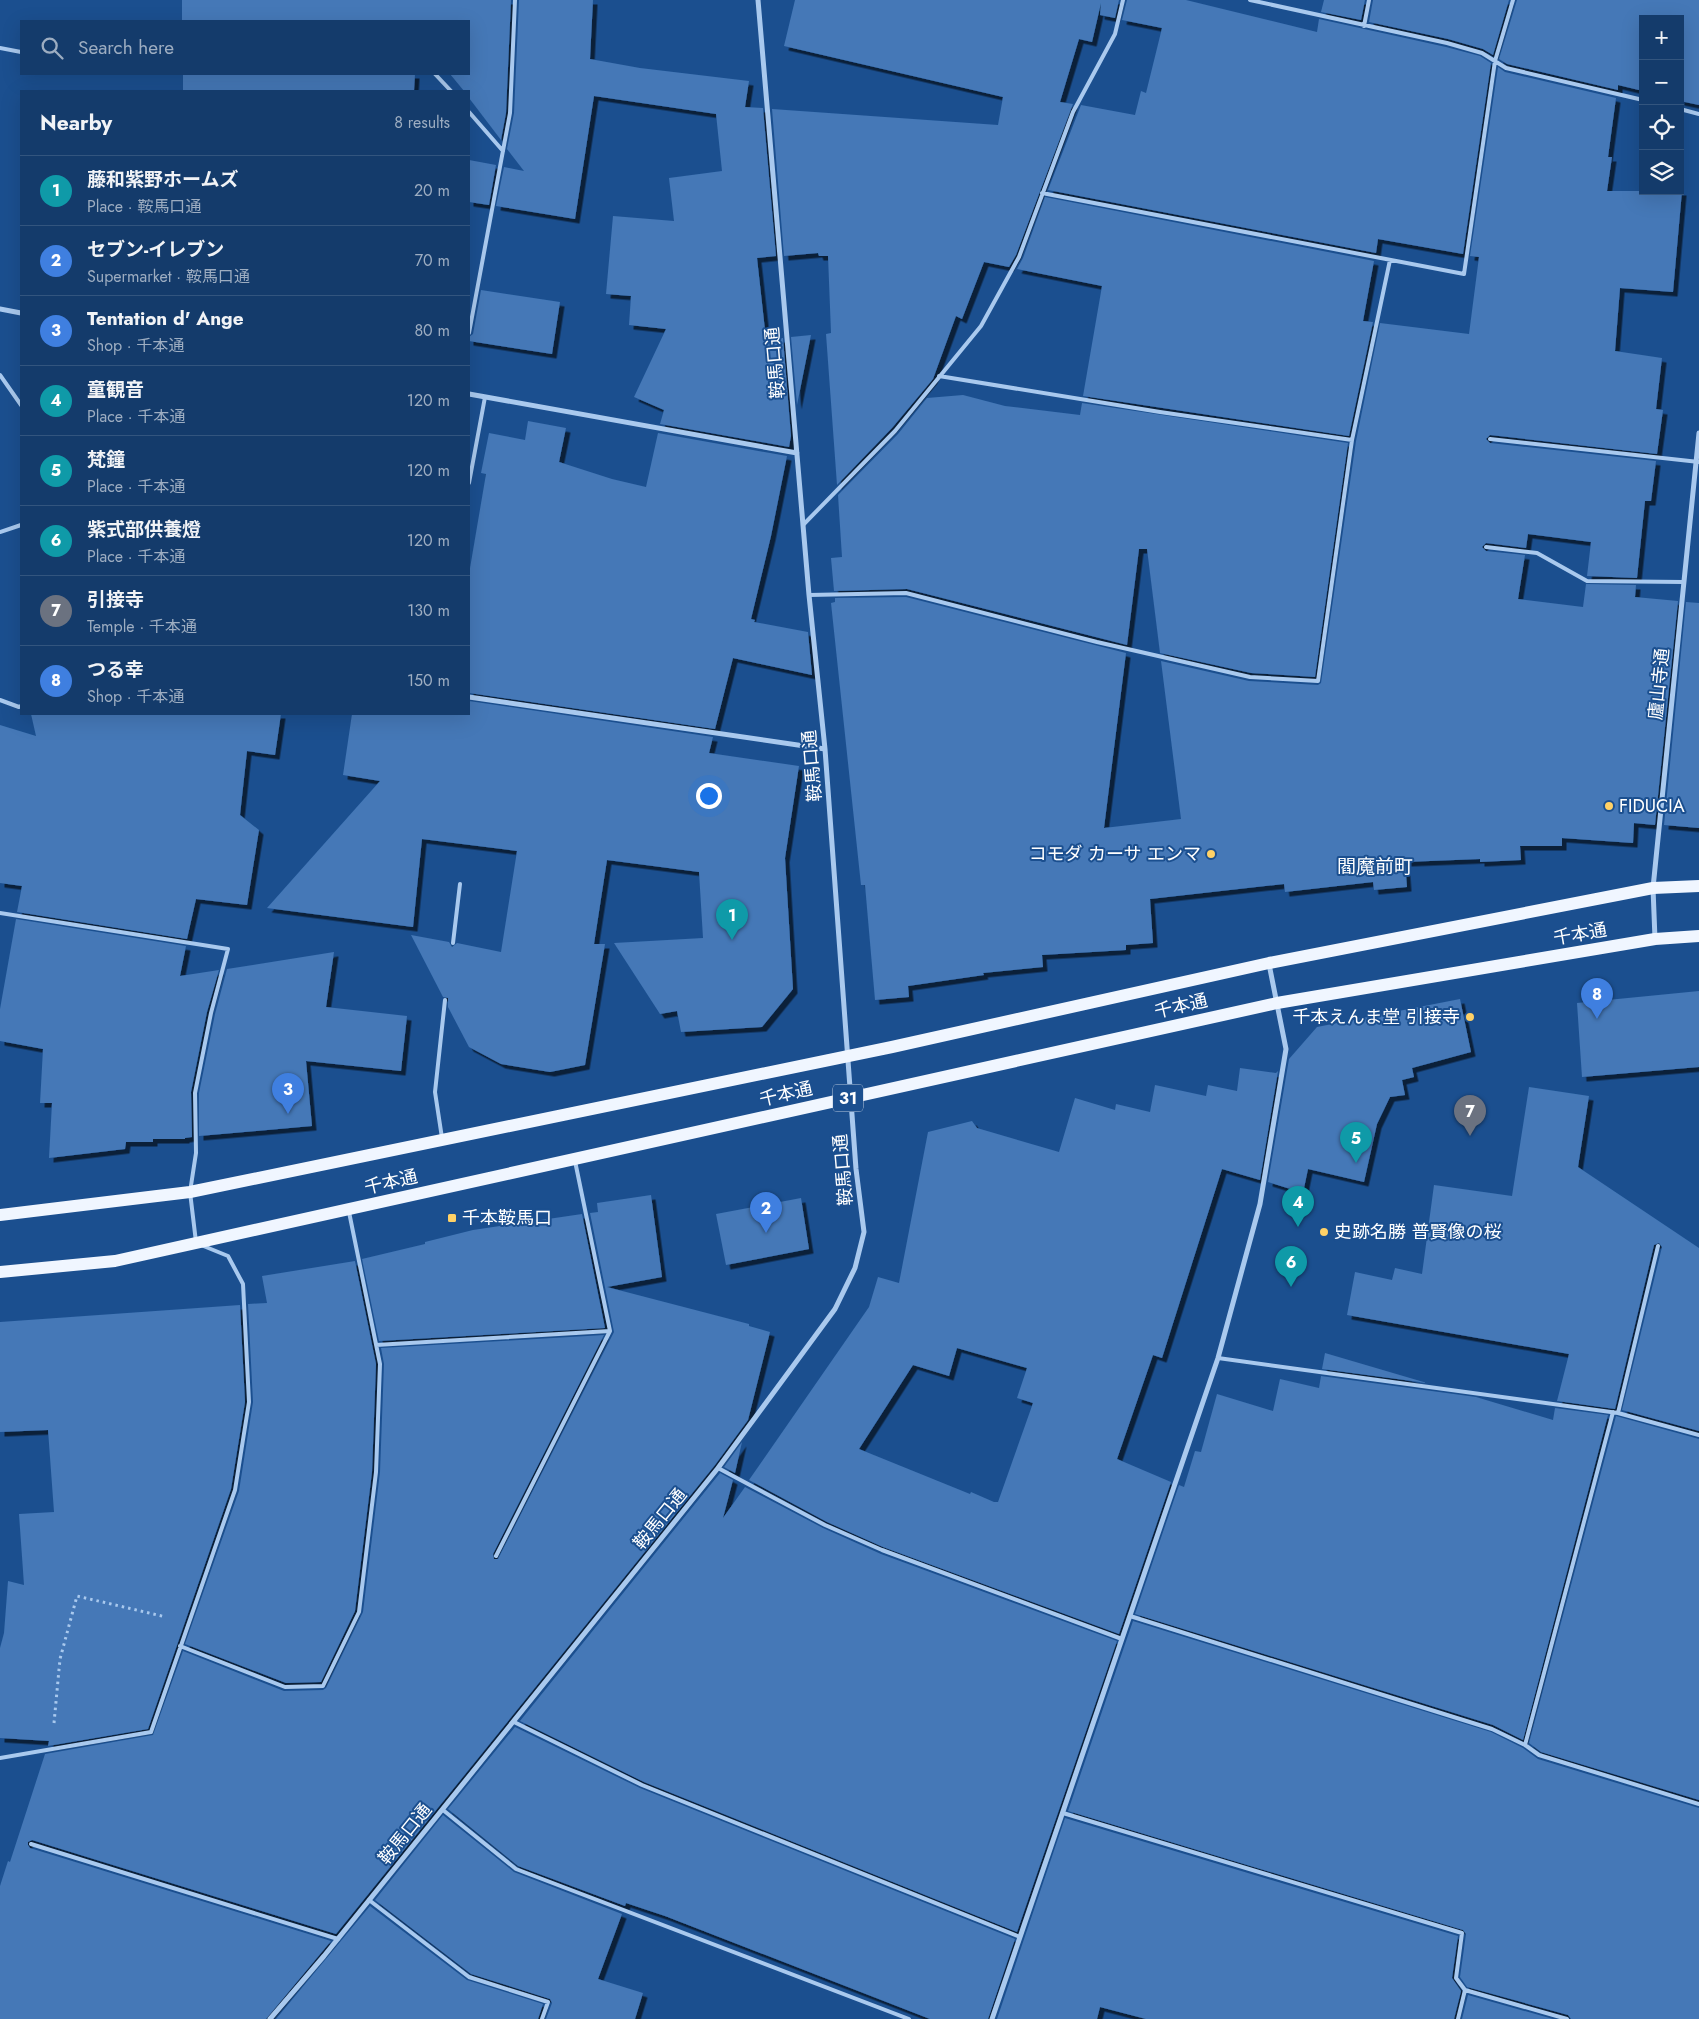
<!DOCTYPE html>
<meta charset="utf-8">
<style>
body{margin:0;font-family:Jost,"Noto Sans JP",sans-serif;background:#214673;color:#f1f3f6}
.controls{position:absolute;right:15px;top:15px;display:grid;overflow:hidden;border-radius:0px;box-shadow:0 5px 20px #0002}
.controls button{width:45px;height:45px;display:grid;place-items:center;padding:0;border:0;border-bottom:1px solid #33557e;background:#143b6b;color:#f1f3f6;font:25px sans-serif}
.you{position:absolute;left:708px;top:795px;width:18px;height:18px;margin:-12px;border:4px solid #fff;border-radius:50%;background:#1a73e8;box-shadow:0 0 0 8px #1a73e833}
.badge{display:grid;place-items:center;width:32px;height:32px;border-radius:50%;background:#8bbbb9;color:#fff;font-size:16px;font-weight:700}
.pin{position:absolute;translate:-50% -41px;filter:drop-shadow(0 1px 2px #0008)}
.pin::after{content:'';position:absolute;top:26px;width:18px;height:15px;background:inherit;clip-path:polygon(0 0,100% 0,50% 100%)}
.list{margin:0;padding:0;list-style:none}
h2{display:flex;justify-content:space-between;align-items:center;height:65px;margin:0;padding:0 20px;font-size:21px}
h2 small{font-size:16px;font-weight:400;color:#9dadc1}
.list li{display:grid;grid-template-columns:32px 1fr auto;gap:15px;align-items:center;box-sizing:border-box;height:70px;padding:0 20px;border-top:1px solid #33557e}
.list b{display:block;font-size:19px;white-space:nowrap}
.list p{margin:0;font-size:16px;white-space:nowrap;color:#9dadc1}
.list em{font-size:16px;font-style:normal;color:#9dadc1}
.icon{flex:none;width:28px;height:28px;fill:none;stroke:currentColor;stroke-width:2;stroke-linecap:round;stroke-linejoin:round}
.map{position:relative;flex:none;width:1699px;height:2019px;overflow:hidden}
.search{position:absolute;background:#143b6b;box-shadow:0 5px 20px #0002;left:20px;top:20px;width:450px;height:55px;display:flex;align-items:center;gap:12px;box-sizing:border-box;padding:0 18px;border-radius:0px;color:#9dadc1;font-size:19px}
.panel{position:absolute;background:#143b6b;box-shadow:0 5px 20px #0002;left:20px;top:90px;width:450px;height:625px;border-radius:0px}
.map>svg:first-child{display:block}
.building{fill:#4478b7;fill-rule:evenodd;filter:url(#shadow)}
.lines{fill:none;stroke-linecap:round;stroke-linejoin:round}
.path{stroke:#a9c9ee;stroke-width:3;stroke-dasharray:2.5 4;stroke-linecap:butt}
.lane{stroke:#a9c9ee;stroke-width:4}
.street{stroke:#a9c9ee;stroke-width:5}
.primary{stroke:#f0f6ff;stroke-width:12}
.poi-dot{fill:#ffd166;stroke:#1b4f8f;stroke-width:2}
.labels{text-anchor:middle;dominant-baseline:central;stroke-width:4;stroke-linejoin:round;paint-order:stroke}
.shield{fill:#1b4f8f;stroke:#bbcadd;stroke-width:1}
.shield-label{font-size:16px;font-weight:bold;fill:#fff}
.street-label{font-size:18px;fill:#fff;stroke:#1b4f8f}
.poi-label{font-size:18px;fill:#fff;stroke:#1b4f8f;text-anchor:start}
.neighbourhood-label{font-size:19px;fill:#fff;stroke:#1b4f8f}
</style>
<div class="map">
<svg width="1699" height="2019" viewBox="0 0 1699 2019">
<defs>
<filter id="shadow"><feDropShadow dx="4.5" dy="4.5" stdDeviation="0" flood-color="#0009"/></filter>
</defs>
<rect width="100%" height="100%" fill="#1b4f8f"/>
<path class="building" d="M182 0H511L506 113 501 140 469 98V91H464L450 74H469V21H182Z
M519 0H593L590 59 640 68 749 81 745 107 763 108 776 256 757 258 766 339 783 338 791 436 789 447 660 424 664 410 634 397 666 329 629 325 631 296 606 294 613 216 674 221 669 178 722 171 716 114 594 96 575 219 496 206 504 167 524 171 507 149 514 113Z
M795 0H1119L1115 18 1100 15 1101 3 1092 42 1079 39 1060 102 1073 104 1016 255 1009 267 984 262 962 319 956 316 933 379 892 428 837 485 826 334 831 333 828 256H819L818 253 784 256 772 109 998 125 1003 97 784 46Z
M1127 0H1186L1317 32 1319 19 1446 47 1480 56 1491 63 1463 254 1378 239 1376 253 1048 190 1081 105 1135 115 1141 91 1146 93 1162 28 1122 20Z
M1324 0H1365L1361 20 1321 12Z
M1373 0H1509L1493 55 1483 49 1448 39 1369 22Z
M1517 0H1699V105L1680 101V19H1643V91L1618 85V90L1507 64 1499 59Z
M1498 67 1505 72 1616 98 1608 157H1612L1607 191H1682L1673 292 1620 288 1615 351 1662 358 1656 409 1663 410 1657 454 1490 435 1486 439 1490 443 1656 461 1651 501H1645L1637 578 1587 576 1591 542 1528 534 1526 548 1486 543 1482 547 1486 551 1525 555 1518 599 1583 607 1586 584 1636 585 1635 597 1678 601 1655 825 1634 823 1633 843 1562 838V846H1520L1521 860 1480 862V859L1405 862 1407 887 1374 890 1373 882 1285 892 1284 884 1150 899 1153 943 1126 945V950L1042 955 1043 967 983 973 984 975 908 986 909 997 875 1000 865 885H861L831 603 835 602V598L906 597 1126 653 1104 828 1181 819 1161 661 1249 681 1318 685 1321 683 1356 441 1380 323 1469 334 1479 257 1470 256Z
M183 74H415L414 91H183Z
M469 160 496 165 489 205 469 202Z
M1045 197 1374 261 1363 321 1373 322 1349 436 1083 396 1102 286 1017 269 1023 258Z
M481 290 560 302 552 354 469 341V337L473 334Z
M811 335 797 405 791 337Z
M963 395 1005 406 1080 415 1082 403 1348 443 1315 677 1251 673 1160 653 1147 549H1139L1127 645 907 589 834 591 831 558 842 557 838 495 898 434 927 398Z
M528 421 566 428 559 462 612 479 646 487 658 433 787 456 771 536 751 619 755 620 754 622 808 632 812 675 733 658 715 729 469 693V574L486 474 481 473 489 433 525 440Z
M1686 602 1699 603V828L1664 825Z
M469 701 713 737 709 753 799 766 785 858 793 989 762 1027 681 1032 677 1011 660 1014 614 943 703 938 699 872 607 860 594 944H605L585 1065 550 1072 501 1064 469 1047 448 1007V998L443 997 411 935 449 942 452 947 457 943 501 952 517 851 422 839 413 927 267 908 380 781 343 775 352 714H469Z
M31 714H281L275 755 247 751 240 815 259 830 247 905 196 899 187 939 17 912 22 886 0 883V725L36 736Z
M16 919 186 946 180 976 219 970 207 1012 191 1092 192 1137 185 1138V1139H153V1142H126L125 1149 49 1158 52 1103H40L43 1049 0 1041V1009Z
M334 952 326 1007 407 1016 401 1071 306 1061 312 1126 199 1136V1093L215 1014 227 969Z
M1699 991V1067L1582 1077 1577 1003Z
M1460 999 1471 1052 1412 1068 1414 1077 1402 1080 1405 1095 1390 1097 1377 1124 1364 1182 1308 1169 1303 1193 1268 1182 1289 1059 1317 1027Z
M1240 1068 1276 1073 1278 1071 1260 1180 1222 1169 1162 1358 1153 1355 1117 1459 1171 1482 1119 1634 883 1547 827 1522 749 1480 869 1307 878 1277 899 1283 928 1132 972 1121 977 1128 1059 1152 1075 1098 1115 1110 1116 1104 1150 1112 1155 1085 1206 1096 1208 1085 1237 1091ZM957 1348 1027 1368 1017 1398 1033 1403 998 1502H994L971 1492 970 1494 859 1449 913 1365 949 1376Z
M1529 1087 1589 1096 1578 1167 1699 1248V1431L1622 1410 1662 1247 1659 1243 1654 1245 1615 1409 1557 1401 1569 1354 1347 1315 1355 1272 1392 1280 1395 1268 1422 1274 1434 1185 1512 1196Z
M651 1195 662 1277 607 1287 749 1324V1326L770 1332 748 1420 715 1465 336 1934 32 1840 28 1842V1845L30 1848 331 1941 266 2019H0V1886L8 1861 10 1862 45 1754 153 1735 183 1651 284 1691 323 1690 326 1688 363 1612 380 1472 384 1364 381 1348 604 1335 493 1554 494 1559H498L614 1332 590 1213 598 1212 597 1203Z
M801 1198 809 1249 726 1265 716 1214Z
M582 1214 605 1328 379 1341 362 1259 425 1244V1242L473 1230Z
M355 1261 376 1364 372 1472 355 1611 321 1682 286 1683 185 1644 239 1491 253 1402 248 1304 267 1303 262 1276Z
M240 1305 245 1402 231 1489 148 1729 48 1746 49 1741 0 1738V1648L4 1633 8 1581 24 1585 19 1514 54 1512 48 1430 0 1432V1322Z
M1325 1353 1427 1383 1322 1369Z
M1321 1376 1476 1397 1553 1420 1555 1408 1608 1415 1523 1740 1493 1725 1135 1614 1179 1485 1184 1487 1195 1451 1201 1452 1217 1394 1273 1411 1280 1379 1319 1388Z
M1616 1416 1699 1439V1800L1541 1752 1529 1743Z
M742 1442 735 1473 724 1467Z
M720 1473 733 1480 723 1518 745 1487 823 1528 881 1554 1117 1641 1017 1932 644 1782 520 1721Z
M1133 1621 1491 1732 1523 1748 1538 1759 1699 1808V2019H1571L1568 2015 1467 1987 1460 1977 1466 1934 1463 1930 1068 1811Z
M515 1727 640 1788 1015 1939 988 2019H930L665 1916 626 1903 625 1906 518 1866 448 1809Z
M443 1815 514 1872 622 1914 598 1979 643 1993 635 2019H546L552 2003 550 1999 471 1974 375 1900Z
M1065 1818 1458 1936 1452 1978 1461 1991 1454 2019H1146L1100 2007 1097 2019H997Z
M370 1906 467 1980 543 2004 538 2019H276Z
M1468 1995 1553 2019H1462Z"/>
<g class="lines">
<path class="path" d="M54 1723 60 1659 77 1596 166 1617"/>
<path class="lane" d="M1250 0 1447 43 1482 53 1506 68 1643 100
M1364 26 1369 0
M0 48 21 52
M435 74 451 91
M1680 109 1699 114
M469 112 503 151
M1042 193 1464 274 1495 61 1513 0
M469 333 510 113 515 0
M0 375 21 405
M939 376 1160 412 1352 440
M1490 439 1699 462
M469 483 485 397
M803 525 895 431 981 326 1019 257 1073 112 1115 34 1123 0
M0 532 21 525
M1486 547 1537 553 1587 581 1683 582
M809 595 906 593 1097 642 1250 677 1318 681 1352 440 1390 260
M0 700 19 707 21 706
M0 913 228 949 211 1013 195 1093 196 1153 190 1192 196 1242
M453 943 460 884
M442 1138 435 1092 445 1000
M376 1345 610 1331
M1218 1358 1618 1413 1699 1435
M1618 1413 1658 1246
M718 1468 825 1525 882 1550 1122 1639
M496 1556 610 1331 575 1161
M1130 1616 1492 1729 1525 1745 1539 1755 1699 1804
M180 1646 285 1687 323 1686 359 1612 376 1472 380 1364 349 1212
M514 1722 642 1785 1020 1937
M1525 1745 1613 1412
M0 1758 151 1732 235 1490 249 1402 243 1284 228 1256 201 1245
M443 1810 516 1869 909 2019
M1063 1813 1462 1933 1456 1978 1465 1990 1458 2019
M31 1844 338 1939
M369 1900 469 1977 548 2002 542 2019
M1465 1990 1567 2019"/>
<path class="street" d="M0 309 21 313
M469 394 797 453
M469 697 825 749
M1655 939 1653 888 1699 433
M270 2019 324 1956 718 1468 835 1309 855 1268 864 1232 856 1169 825 749 809 595 758 0
M992 2019 1218 1358 1260 1204 1286 1049 1269 964"/>
<path class="primary" d="M0 1215 190 1192 892 1047 1269 963 1653 888 1699 886
M0 1272 115 1261 1277 1003 1655 939 1699 936"/>
</g>
<g class="poi-dot">
<circle cx="1609" cy="806" r="5"/>
<circle cx="1211" cy="854" r="5"/>
<circle cx="1470" cy="1017" r="5"/>
<rect x="447" y="1213" width="10" height="10" rx="2.5"/>
<circle cx="1324" cy="1232" r="5"/>
</g>
<g class="labels">
<rect class="shield" x="833" y="1084.5" width="30" height="27" rx="4"/>
<g class="shield-label">
<text x="848" y="1098">31</text>
</g>
<g class="street-label">
<text transform="translate(775 363) rotate(-95)">鞍馬口通</text>
<text transform="translate(1659 684) rotate(-84)">廬山寺通</text>
<text transform="translate(812 766) rotate(-95)">鞍馬口通</text>
<text transform="translate(1580 934) rotate(-10)">千本通</text>
<text transform="translate(1181 1006) rotate(-13)">千本通</text>
<text transform="translate(786 1094) rotate(-13)">千本通</text>
<text transform="translate(843 1170) rotate(-95)">鞍馬口通</text>
<text transform="translate(391 1182) rotate(-13)">千本通</text>
<text transform="translate(660 1519) rotate(-51)">鞍馬口通</text>
<text transform="translate(405 1834) rotate(-51)">鞍馬口通</text>
</g>
<g class="poi-label">
<text x="1619" y="806">FIDUCIA</text>
<text x="1201" y="854" text-anchor="end">コモダ カーサ エンマ</text>
<text x="1460" y="1017" text-anchor="end">千本えんま堂 引接寺</text>
<text x="462" y="1218">千本鞍馬口</text>
<text x="1334" y="1232">史跡名勝 普賢像の桜</text>
</g>
<g class="neighbourhood-label">
<text x="1375" y="866">閻魔前町</text>
</g>
</g>
</svg>
<div class="controls">
<button>+</button>
<button>−</button>
<button><svg class="icon" aria-label="locate" viewBox="0 0 24 24"><circle cx="12" cy="12" r="6"/><path d="M12 2v4M12 18v4M2 12h4M18 12h4"/></svg></button>
<button><svg class="icon" aria-label="layers" viewBox="0 0 24 24"><path d="M12 4l9 5-9 5-9-5zM3 14l9 5 9-5"/></svg></button>
</div>
<div class="you"></div>
<div class="pin badge" style="left:732px;top:940px;background:#0f9aa8">1</div>
<div class="pin badge" style="left:766px;top:1233px;background:#3f7fe0">2</div>
<div class="pin badge" style="left:288px;top:1114px;background:#3f7fe0">3</div>
<div class="pin badge" style="left:1298px;top:1227px;background:#0f9aa8">4</div>
<div class="pin badge" style="left:1356px;top:1163px;background:#0f9aa8">5</div>
<div class="pin badge" style="left:1291px;top:1287px;background:#0f9aa8">6</div>
<div class="pin badge" style="left:1470px;top:1136px;background:#6b7280">7</div>
<div class="pin badge" style="left:1597px;top:1019px;background:#3f7fe0">8</div>
<div class="search"><svg class="icon" aria-label="search" viewBox="0 0 24 24"><circle cx="10" cy="10" r="6"/><path d="M15 15l6 6"/></svg>Search here</div>
<section class="panel">
<h2>Nearby<small>8 results</small></h2>
<ul class="list">
<li><span class="badge" style="background:#0f9aa8">1</span><div><b>藤和紫野ホームズ</b><p>Place · 鞍馬口通</p></div><em>20 m</em></li>
<li><span class="badge" style="background:#3f7fe0">2</span><div><b>セブン-イレブン</b><p>Supermarket · 鞍馬口通</p></div><em>70 m</em></li>
<li><span class="badge" style="background:#3f7fe0">3</span><div><b>Tentation d' Ange</b><p>Shop · 千本通</p></div><em>80 m</em></li>
<li><span class="badge" style="background:#0f9aa8">4</span><div><b>童観音</b><p>Place · 千本通</p></div><em>120 m</em></li>
<li><span class="badge" style="background:#0f9aa8">5</span><div><b>梵鐘</b><p>Place · 千本通</p></div><em>120 m</em></li>
<li><span class="badge" style="background:#0f9aa8">6</span><div><b>紫式部供養燈</b><p>Place · 千本通</p></div><em>120 m</em></li>
<li><span class="badge" style="background:#6b7280">7</span><div><b>引接寺</b><p>Temple · 千本通</p></div><em>130 m</em></li>
<li><span class="badge" style="background:#3f7fe0">8</span><div><b>つる幸</b><p>Shop · 千本通</p></div><em>150 m</em></li>
</ul>
</section>
</div>
